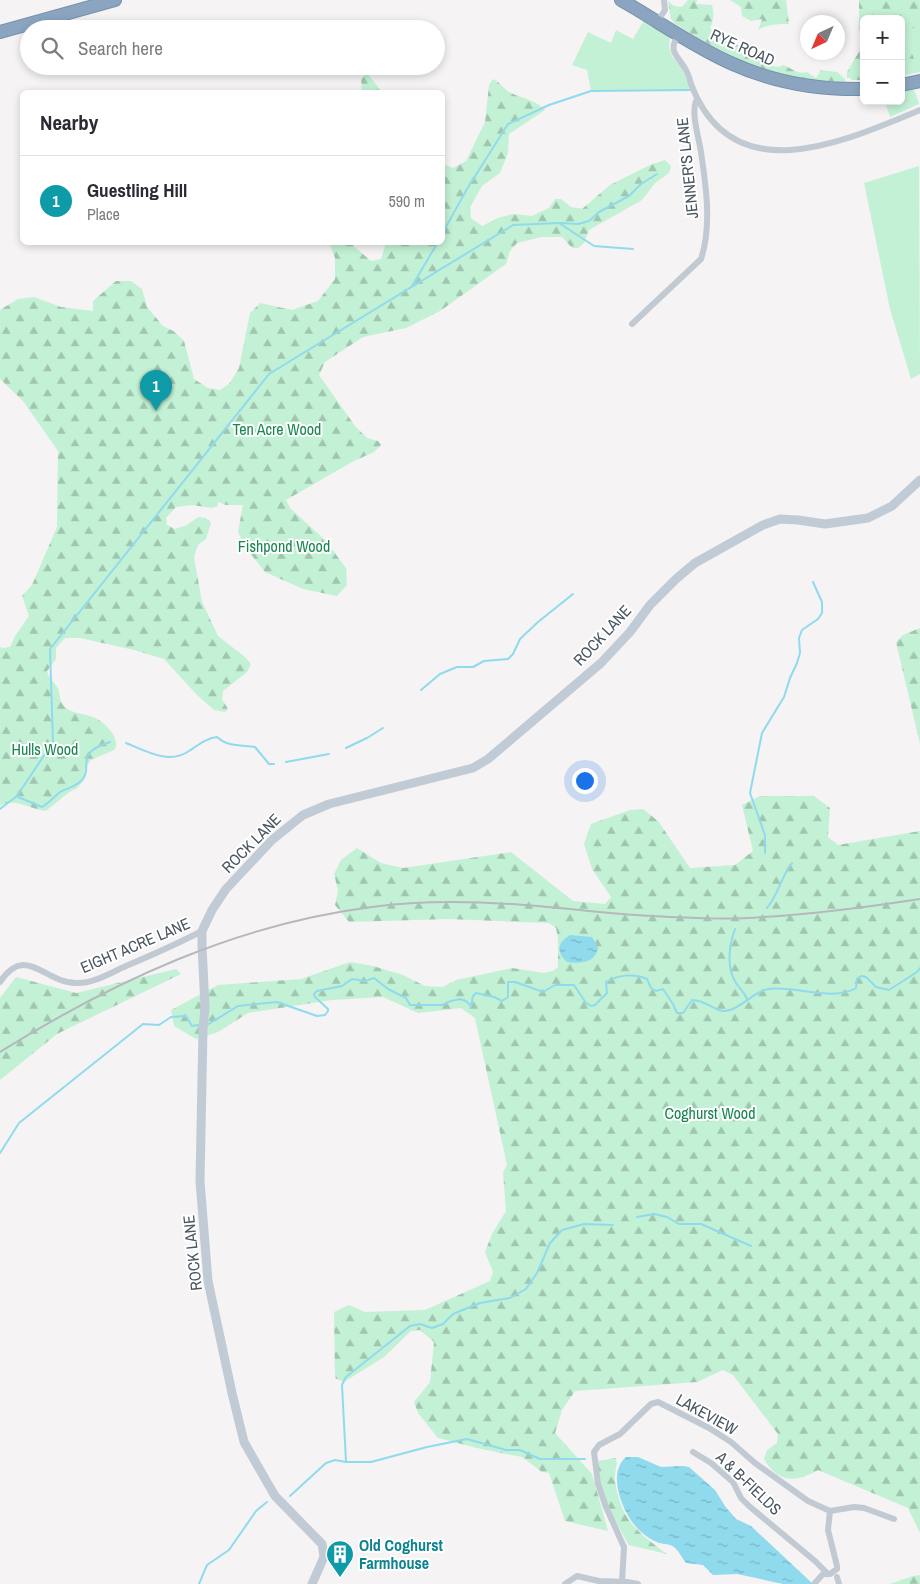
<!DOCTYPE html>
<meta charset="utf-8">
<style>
body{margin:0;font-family:"Archivo Narrow",sans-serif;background:#f2f2f3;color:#2b2b33}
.controls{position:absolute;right:15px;top:15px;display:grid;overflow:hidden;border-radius:8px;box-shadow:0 2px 8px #0003}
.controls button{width:45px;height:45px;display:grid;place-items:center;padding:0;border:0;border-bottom:1px solid #e1e1e2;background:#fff;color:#2b2b33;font:25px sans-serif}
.compass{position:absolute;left:800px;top:15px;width:45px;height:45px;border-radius:50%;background:#fff;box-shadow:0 2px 8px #0003;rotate:224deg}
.you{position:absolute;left:584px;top:780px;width:18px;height:18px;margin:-12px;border:4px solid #fff;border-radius:50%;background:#1a73e8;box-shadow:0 0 0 8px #1a73e833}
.badge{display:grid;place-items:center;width:32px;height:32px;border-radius:50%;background:#2563eb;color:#fff;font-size:16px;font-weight:700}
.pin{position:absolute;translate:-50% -41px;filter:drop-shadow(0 1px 2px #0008)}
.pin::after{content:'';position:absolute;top:26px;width:18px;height:15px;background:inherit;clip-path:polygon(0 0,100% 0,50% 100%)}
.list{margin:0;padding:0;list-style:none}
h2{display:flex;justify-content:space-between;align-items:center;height:65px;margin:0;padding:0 20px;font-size:21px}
h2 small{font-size:16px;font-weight:400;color:#7c7c81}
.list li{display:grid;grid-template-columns:32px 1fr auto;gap:15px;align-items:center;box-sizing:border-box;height:90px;padding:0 20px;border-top:1px solid #e1e1e2}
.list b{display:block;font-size:19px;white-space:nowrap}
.list p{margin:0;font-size:16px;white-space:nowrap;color:#7c7c81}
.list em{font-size:16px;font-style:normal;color:#7c7c81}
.icon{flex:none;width:28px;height:28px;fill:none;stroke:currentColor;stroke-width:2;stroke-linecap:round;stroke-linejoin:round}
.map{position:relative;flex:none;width:920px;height:1584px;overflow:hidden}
.search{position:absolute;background:#fff;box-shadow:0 2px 8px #0003;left:20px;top:20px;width:425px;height:55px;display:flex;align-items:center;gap:12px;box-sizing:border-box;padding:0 18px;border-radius:28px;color:#7c7c81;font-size:19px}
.panel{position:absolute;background:#fff;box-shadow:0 2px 8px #0003;left:20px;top:90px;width:425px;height:155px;border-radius:8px}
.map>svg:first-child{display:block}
.green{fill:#c3f1d5}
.forest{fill:url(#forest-firs)}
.water{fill:url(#water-ripples)}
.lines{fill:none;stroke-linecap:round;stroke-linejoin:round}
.stream{stroke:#90daee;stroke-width:2}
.highway-casing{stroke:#7690ad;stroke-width:14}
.street{stroke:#c1cad2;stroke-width:6}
.secondary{stroke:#c1cbd6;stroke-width:9}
.highway{stroke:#8ba5c1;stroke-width:12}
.rail{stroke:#b5b8bd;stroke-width:2}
.labels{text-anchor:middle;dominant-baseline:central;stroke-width:4;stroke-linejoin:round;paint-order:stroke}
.street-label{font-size:16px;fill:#4a5661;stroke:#fff}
.park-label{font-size:16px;fill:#17864f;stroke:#fff}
.culture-label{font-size:16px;font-weight:bold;fill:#0d838f;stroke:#fff;text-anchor:start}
</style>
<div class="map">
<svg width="920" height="1584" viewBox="0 0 920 1584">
<defs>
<pattern id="forest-firs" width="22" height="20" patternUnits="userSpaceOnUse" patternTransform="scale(1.25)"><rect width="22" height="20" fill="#c3f1d5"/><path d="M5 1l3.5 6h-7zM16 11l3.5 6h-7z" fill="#a0c6b0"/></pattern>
<pattern id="water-ripples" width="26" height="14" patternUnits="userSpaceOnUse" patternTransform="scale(1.25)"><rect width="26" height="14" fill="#90daee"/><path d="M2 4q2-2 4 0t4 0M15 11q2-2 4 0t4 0" fill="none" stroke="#78b4c4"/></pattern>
</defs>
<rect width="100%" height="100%" fill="#f5f3f3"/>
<path class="green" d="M644 20 670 37 669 48 672 56 681 67 692 90 591 91 587 70 572 65 588 32 611 43 616 30 633 39Z
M920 25V71H919L903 32Z
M914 89 919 104 890 117 885 101H901V91Z
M919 166 920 374 911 379 890 309 864 183Z"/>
<path class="forest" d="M688 0H697L696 4 712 5C714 13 714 20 710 28L713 31H718L733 44 740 46 749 56 769 61 772 66 779 67 783 65C792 68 797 75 807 72L816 78 821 70 837 72 845 79 846 82C777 82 731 59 674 23L671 19 668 1 674 6 682 7Z
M730 0H786L789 24C778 24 768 24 758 30L762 19 751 21 742 16 741 7Z
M859 0H920V25L903 33 920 72 901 76V19H864V80H851V78H847V72L863 45 859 26Z
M367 73 382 92H362L361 79Z
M493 79C500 82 503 88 509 92 522 99 534 99 545 110L509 134 508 153 500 173 482 186 470 207 471 218 482 226 498 218 513 214 532 216 549 208 555 199H561L571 207 582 209 610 185 650 165 665 160 671 166 669 173 655 183 642 200 589 230 584 243 578 248H572L562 237H541L517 243 510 251 506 264 440 311 406 328 363 337 325 362 319 375 355 426 367 438 378 441 381 445 374 452 352 462 286 500 290 508 325 540 346 568 347 585 337 596 303 589 265 572 246 548 238 532 243 505H226L218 502V506L212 508 192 505 176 507 166 518 167 525 175 529 187 525 198 517 206 518 211 523 206 539 198 545 194 557 202 602 218 636 245 657 251 664 247 672 223 691 222 699 228 709 225 712 214 710 196 694 164 659 134 650 80 638H65L56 648V659L47 671C49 680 53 680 57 687 62 695 57 703 69 710 77 714 87 714 95 718 105 722 122 740 114 750L91 760 85 768 84 780 77 788 68 793 46 811C31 810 15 797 0 806V647L2 648 10 647 15 636 29 616 22 596 32 585 57 527 58 451 23 401 0 379V310L18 299 34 297 61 307 93 311V301L116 281H131L142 289 147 307 163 326 175 332 184 341 194 379 208 388 220 390 229 384 239 368 250 313 260 303 292 310 318 301 335 279V258L329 243H350L371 261 381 259 386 243 442 242 443 164 453 168 466 161 485 122 489 85Z
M920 628V744L896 642 903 635Z
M760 796H814L830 808 828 837 838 845 920 831V1533L908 1508 818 1470C795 1483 778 1483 764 1459L767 1450 777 1443 778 1434 733 1375 723 1370 697 1382 575 1391 562 1410 555 1433 592 1474 608 1531 565 1521 549 1473 542 1472 522 1457 481 1449 438 1438 418 1413 414 1402 430 1382 434 1342 420 1330 411 1331 384 1357 344 1382 335 1378 334 1312 349 1305 365 1312 425 1310 490 1281 493 1272 485 1252 492 1234 506 1211 503 1172 507 1165 475 1018 461 1008 418 1013 383 997 332 1000 248 1013 218 1032 196 1039 174 1026 171 1010 218 985 301 979 350 962 373 966 403 975 425 986 443 987 456 980 512 968 544 973 553 971 558 967V939L556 928 549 923 448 919 349 922 335 905 338 890 334 874 341 860 357 848 381 863 403 868 511 852 573 901 605 904 611 897 592 869 584 844 591 824 630 810 643 809 658 821 690 868 735 865 753 851 742 805Z
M176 969 181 974 57 1034 0 1080V998L16 977 76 993Z
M616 1458C618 1466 614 1473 615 1481 621 1520 636 1531 667 1554L629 1545 603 1500 597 1461Z
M920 1575V1584H890L913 1576Z"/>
<path class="water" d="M570 935 592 937 598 947C596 963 580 964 567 962 556 952 557 943 570 935Z
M626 1457H638L661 1467 683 1466 689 1467 715 1490 725 1506 736 1519 751 1526 813 1584H783L737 1574 713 1575 703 1565 686 1563C682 1558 679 1551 674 1547 670 1544 664 1544 659 1543 653 1541 644 1535 639 1530 623 1514 606 1474 626 1457Z"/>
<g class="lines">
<path class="stream" d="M561 223 578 224 589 221 599 212 629 196 641 184 657 174
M442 234 467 189 508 124 549 105 591 91 692 90
M412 286 438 242
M421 690 440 674 457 667H473L484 661 508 659 513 654 520 639 538 622 573 594
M126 743C146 751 169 765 189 751 198 745 207 738 217 737 227 747 242 745 255 747L269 764H274
M346 748 367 738 383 728
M286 762 329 754
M18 797 42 807C49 803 54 797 60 792 67 788 75 787 81 781 95 767 72 754 110 742
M0 809 17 796 53 742 50 649 269 374 513 225 559 223 594 246 633 249
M765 853V835L750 793 762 733 784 697 790 678 797 663 800 653 799 638 802 630 818 619 822 613V602L813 582
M767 908C778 895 781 877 792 863
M735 929C729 945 726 968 736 983 740 989 744 992 747 999
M207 1025 238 1006 277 1002 317 1016 325 1015 328 1011V1009L315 997 314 994 317 991 342 986 352 979 365 981 374 978 388 989 406 998 410 1005H442L451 1001 460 999 466 1001 471 1006 473 996 476 993 494 997 502 1001 508 997V982H515L543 992 555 985H574L586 1003 591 1006 595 1005 607 993 606 982C618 975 634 973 647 979L651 988 656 991 663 989 673 1004 677 1013H683L692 1000C706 1000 714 1011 724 1011 740 1010 754 991 768 989 793 985 834 1002 856 988L857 979 861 976 866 977 876 987 889 990 917 972 920 968
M0 1153 19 1123 143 1024 159 1025 171 1017 186 1016 192 1026 199 1025
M637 1217 654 1214 667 1217 679 1224H701L751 1246
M346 1462 342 1385 346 1377 410 1326 420 1324 432 1328 443 1324 453 1314 480 1303 510 1298 526 1289 537 1273 550 1243 562 1230 584 1224 613 1225
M290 1496 326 1463 335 1460 346 1462H371L427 1447 467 1439 506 1450H520L540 1459H585
M199 1584 207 1565 229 1550 256 1511 267 1502"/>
<g class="highway-casing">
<path id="highway" d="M621 0C658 21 694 47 733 64 775 83 819 90 864 89
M0 32 115 0
M901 85 920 81"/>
</g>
<path class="street" d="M658 21 665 10 664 0
M679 34C667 52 677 54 686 70 688 74 690 79 691 84 732 193 843 142 920 110
M632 324 701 259C712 226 706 186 701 152 699 138 690 111 697 99
M0 982C26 943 44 983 76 983 93 984 110 973 126 966 152 955 177 944 202 931
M693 1452 711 1463 733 1482 741 1498 749 1506 815 1561 828 1574
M837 1577 839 1584
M622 1582 624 1547 606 1507 598 1484 594 1452 599 1445 620 1434 651 1404 658 1402 709 1428 731 1442 755 1463 808 1501 830 1511
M565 1584 577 1576 599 1581 627 1582 638 1584
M814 1584 823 1574H830L837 1569V1566L828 1530 830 1511 854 1507 864 1508 894 1519"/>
<path class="secondary" d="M312 1584 324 1557 322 1544 275 1496 244 1442 232 1393 208 1281 200 1181 203 1029 205 1007 202 946V931L212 910 226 889 272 840 303 815 329 804 473 768 488 759 601 663 630 632 650 605 676 579 695 563 763 525 780 519 798 520 825 524 868 518 892 506 920 480"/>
<use href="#highway" class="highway"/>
<path class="rail" d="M0 1052C114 981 237 924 372 907 422 900 474 901 524 905 567 908 610 914 653 916 689 918 727 920 763 917 816 914 868 907 920 899"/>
</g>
<defs>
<g id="building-pin" transform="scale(1.4375)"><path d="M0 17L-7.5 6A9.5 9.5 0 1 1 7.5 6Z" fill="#0f9aa8" stroke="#fff"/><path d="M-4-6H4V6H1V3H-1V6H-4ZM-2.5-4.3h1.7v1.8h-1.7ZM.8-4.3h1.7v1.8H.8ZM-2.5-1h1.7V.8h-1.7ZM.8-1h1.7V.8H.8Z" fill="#fff"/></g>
</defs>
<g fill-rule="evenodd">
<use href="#building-pin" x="340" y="1554"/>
</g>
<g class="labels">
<g class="street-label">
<text transform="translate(743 47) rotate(24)">RYE ROAD</text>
<text transform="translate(687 168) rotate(-96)">JENNER'S LANE</text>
<text transform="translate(602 635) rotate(-47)">ROCK LANE</text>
<text transform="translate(251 843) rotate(-45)">ROCK LANE</text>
<text transform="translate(135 945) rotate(-23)">EIGHT ACRE LANE</text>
<text transform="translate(192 1253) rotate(-96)">ROCK LANE</text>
<text transform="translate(707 1414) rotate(29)">LAKEVIEW</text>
<text transform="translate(749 1483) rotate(44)">A &amp; B-FIELDS</text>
</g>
<g class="park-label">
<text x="277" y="429">Ten Acre Wood</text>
<text x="284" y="546">Fishpond Wood</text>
<text x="45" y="749">Hulls Wood</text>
<text x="710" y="1113">Coghurst Wood</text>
</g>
<g class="culture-label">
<text x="359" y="1545">Old Coghurst<tspan x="359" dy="18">Farmhouse</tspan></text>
</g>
</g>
</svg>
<div class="controls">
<button>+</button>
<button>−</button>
</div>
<svg class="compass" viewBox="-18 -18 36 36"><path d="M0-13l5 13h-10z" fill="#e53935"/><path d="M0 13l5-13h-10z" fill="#7c7c81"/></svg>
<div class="you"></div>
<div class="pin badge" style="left:156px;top:411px;background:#0f9aa8">1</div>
<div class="search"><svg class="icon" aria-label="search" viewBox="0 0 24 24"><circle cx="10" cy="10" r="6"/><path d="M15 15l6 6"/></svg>Search here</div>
<section class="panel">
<h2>Nearby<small></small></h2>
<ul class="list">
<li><span class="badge" style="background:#0f9aa8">1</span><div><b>Guestling Hill</b><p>Place</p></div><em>590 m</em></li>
</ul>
</section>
</div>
